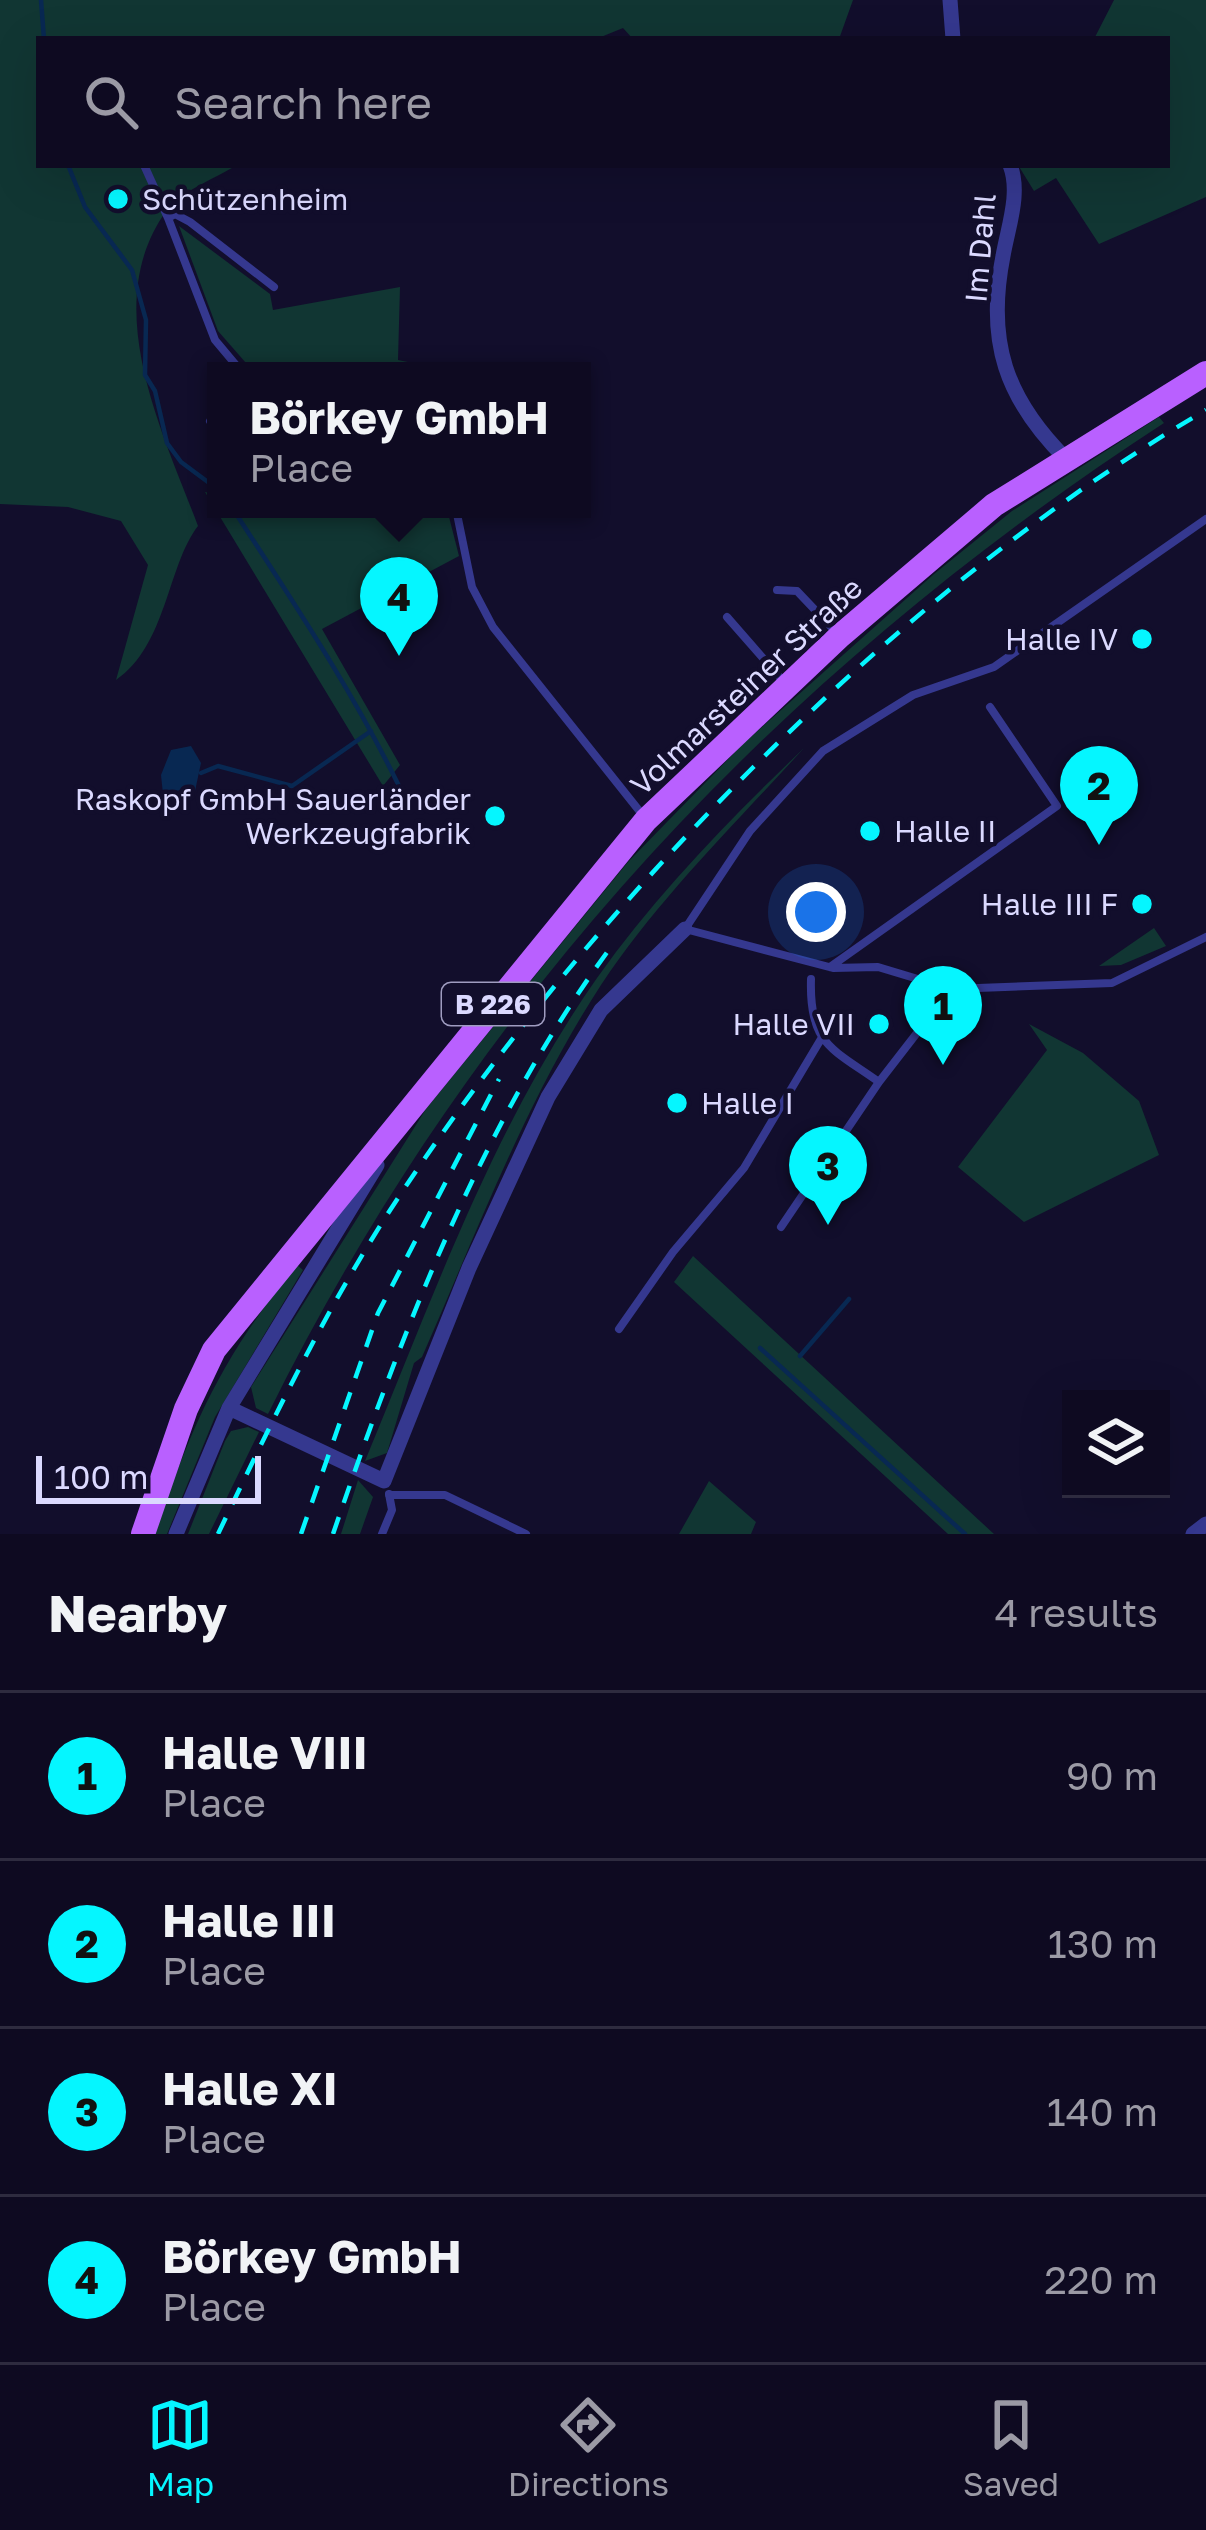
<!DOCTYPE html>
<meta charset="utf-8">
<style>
body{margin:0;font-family:"Golos Text",sans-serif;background:#17132a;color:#f1f3f6}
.controls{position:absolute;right:36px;bottom:36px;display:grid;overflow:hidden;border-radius:0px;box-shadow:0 12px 48px #0002}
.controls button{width:108px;height:108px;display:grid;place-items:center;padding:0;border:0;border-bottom:3px solid #2e2b3f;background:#0e0a21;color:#f1f3f6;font:60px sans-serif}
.scale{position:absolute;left:36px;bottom:30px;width:225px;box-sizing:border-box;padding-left:12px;border:6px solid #dbd9ff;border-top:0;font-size:33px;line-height:42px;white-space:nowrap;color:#dbd9ff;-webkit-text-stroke:9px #120e2c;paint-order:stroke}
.you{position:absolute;left:816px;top:912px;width:42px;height:42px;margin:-30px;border:9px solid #fff;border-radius:50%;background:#1a73e8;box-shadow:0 0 0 18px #1a73e833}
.badge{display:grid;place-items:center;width:78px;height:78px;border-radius:50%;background:#05f6ff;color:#111;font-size:39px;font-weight:700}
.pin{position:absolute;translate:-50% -99px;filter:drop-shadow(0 3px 6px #0008)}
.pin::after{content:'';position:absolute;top:63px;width:42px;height:36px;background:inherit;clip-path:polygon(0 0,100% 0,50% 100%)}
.popup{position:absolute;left:207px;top:362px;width:384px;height:156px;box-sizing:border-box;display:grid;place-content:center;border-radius:0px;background:#0e0a21;filter:drop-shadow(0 3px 9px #0005);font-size:39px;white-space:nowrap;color:#9b9aa5}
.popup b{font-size:45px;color:#f1f3f6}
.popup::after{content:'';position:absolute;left:50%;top:100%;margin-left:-24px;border:24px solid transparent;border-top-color:#0e0a21}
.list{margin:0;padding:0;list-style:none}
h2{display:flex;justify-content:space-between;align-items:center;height:156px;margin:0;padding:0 48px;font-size:51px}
h2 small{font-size:39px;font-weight:400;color:#9b9aa5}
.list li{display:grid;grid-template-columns:78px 1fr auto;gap:36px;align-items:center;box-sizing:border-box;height:168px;padding:0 48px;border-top:3px solid #2e2b3f}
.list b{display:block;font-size:45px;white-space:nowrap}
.list p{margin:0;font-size:39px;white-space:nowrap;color:#9b9aa5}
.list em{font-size:39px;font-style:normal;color:#9b9aa5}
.icon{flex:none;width:66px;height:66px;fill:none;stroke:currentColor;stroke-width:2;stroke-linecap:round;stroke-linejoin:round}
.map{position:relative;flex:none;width:1206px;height:1534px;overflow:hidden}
.search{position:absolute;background:#0e0a21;box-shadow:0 12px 48px #0002;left:36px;right:36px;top:36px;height:132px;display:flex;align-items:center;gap:30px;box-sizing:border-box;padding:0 42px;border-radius:0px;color:#9b9aa5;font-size:45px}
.sheet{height:828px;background:#0e0a21}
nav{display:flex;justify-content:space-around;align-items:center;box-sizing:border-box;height:168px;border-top:3px solid #2e2b3f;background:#0e0a21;font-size:33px;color:#9b9aa5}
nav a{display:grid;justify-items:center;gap:6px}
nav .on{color:#05f6ff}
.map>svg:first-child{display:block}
.green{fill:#113633}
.water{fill:#082852}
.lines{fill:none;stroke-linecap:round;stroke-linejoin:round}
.stream{stroke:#082852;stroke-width:4.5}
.lane{stroke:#35388f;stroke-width:8}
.street{stroke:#35388f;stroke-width:15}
.primary{stroke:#b960ff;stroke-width:24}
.rail{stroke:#05f6ff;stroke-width:4.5;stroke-dasharray:18 15;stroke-linecap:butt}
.poi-dot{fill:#05f6ff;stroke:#120e2c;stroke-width:4.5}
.labels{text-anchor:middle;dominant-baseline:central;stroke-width:9;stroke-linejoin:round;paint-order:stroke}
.shield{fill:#120e2c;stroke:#9f9cc0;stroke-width:3}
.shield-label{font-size:27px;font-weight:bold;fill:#dbd9ff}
.poi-label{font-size:30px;fill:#dbd9ff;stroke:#120e2c;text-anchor:end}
.street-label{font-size:30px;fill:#dbd9ff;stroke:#120e2c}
</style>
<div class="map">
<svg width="1206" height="1534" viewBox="0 0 1206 1534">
<rect width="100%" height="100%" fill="#120e2c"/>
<path class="green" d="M0 0H853L839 39H633L623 28 596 39H39V165H237C218 177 181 191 167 210 98 304 162 430 198 526 167 566 167 645 116 680L148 565 121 521 68 507 0 504Z
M1114 0H1206V197L1099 244 1056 178 1034 191 1018 165H1167V39H1094Z
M179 226 270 294 273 310 400 287 398 360 452 371H253L218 331Z
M1159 417 1164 423C778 674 473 1000 268 1414L256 1408 251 1387 426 1109 628 862 743 744 934 574 1012 511Z
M205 492 216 494V509H447L459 556 322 629 400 765 383 786Z
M804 748C735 824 658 899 601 985 526 1100 477 1232 422 1357L414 1363 387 1453 365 1461C433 1297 494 1125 597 978 657 893 730 819 804 748Z
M1154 928 1166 946 1121 965 1099 966Z
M1029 1024 1083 1053 1139 1101 1159 1155 1024 1222 958 1167 1047 1050Z
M693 1256 994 1534H948L674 1282Z
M297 1265 303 1270 215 1417 167 1534H155C192 1423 222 1357 297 1265Z
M248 1427 259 1432 209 1534H188L225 1441 231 1431Z
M358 1480 373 1497 360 1534H341Z
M709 1481 756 1522 751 1534H679Z"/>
<path class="water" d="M191 746 201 763 195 791 174 798 163 794 161 775 171 750Z"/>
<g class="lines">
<path class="stream" d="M41 0 44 39
M68 165 85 207 132 270 146 320 145 375 155 391 167 443 181 462 216 488
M233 509C293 602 351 688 399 786
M201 773 218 766 292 786 371 731
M760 1348 965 1534
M800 1356 849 1299"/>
<path class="lane" d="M144 165 168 218
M241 371 215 340 168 218 175 214 190 222 274 287
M210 421 216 424
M456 509 472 587 493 627 645 818
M1206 519 994 667 913 695 823 751 750 831 685 929 833 968 878 967 951 989 1112 983 1206 937
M777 590 797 591 835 631
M727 617 783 681
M830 967 1057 806 990 707
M811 979C809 1044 831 1048 879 1082
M781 1227 879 1082 951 989
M619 1329 673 1252 744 1168 821 1039
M389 1495H445L526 1534
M382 1534 392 1510 389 1494"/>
<path class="street" d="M950 0 953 39
M1010 165C1021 193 1008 227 1003 256 986 342 1006 399 1066 459
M229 1408 377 1165
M176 1534 229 1408 384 1481 469 1268 548 1097 601 1010 685 929
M1193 1534 1206 1524"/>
<path class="primary" d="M143 1534 186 1409 214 1350 646 820 840 636 994 505 1206 373"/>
<path class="rail" d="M218 1534C273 1419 328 1304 398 1198 592 904 901 587 1206 410
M301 1534 378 1313 499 1079
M333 1534C402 1332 481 1124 608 951"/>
</g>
<g class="poi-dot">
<circle cx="118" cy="199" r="12"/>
<circle cx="1142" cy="639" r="12"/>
<circle cx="495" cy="816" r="12"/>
<circle cx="870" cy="831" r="12"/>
<circle cx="1142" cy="904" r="12"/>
<circle cx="879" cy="1024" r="12"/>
<circle cx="677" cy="1103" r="12"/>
</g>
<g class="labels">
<rect class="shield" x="442" y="983" width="102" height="42" rx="9"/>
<g class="shield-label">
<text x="493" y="1004">B 226</text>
</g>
<g class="poi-label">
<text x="142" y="199" text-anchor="start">Schützenheim</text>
<text x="1118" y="639">Halle IV</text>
<text x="471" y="799">Raskopf GmbH Sauerländer<tspan x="471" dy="34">Werkzeugfabrik</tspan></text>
<text x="894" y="831" text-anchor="start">Halle II</text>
<text x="1118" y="904">Halle III F</text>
<text x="855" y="1024">Halle VII</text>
<text x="701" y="1103" text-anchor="start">Halle I</text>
</g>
<g class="street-label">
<text transform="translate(980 248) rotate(-85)">Im Dahl</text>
<text transform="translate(746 686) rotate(-43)">Volmarsteiner Straße</text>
</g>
</g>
</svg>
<div class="controls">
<button><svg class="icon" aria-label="layers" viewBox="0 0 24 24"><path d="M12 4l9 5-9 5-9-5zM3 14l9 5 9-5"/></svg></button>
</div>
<div class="scale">100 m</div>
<div class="you"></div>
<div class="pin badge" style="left:943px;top:1065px">1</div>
<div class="pin badge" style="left:1099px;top:845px">2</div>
<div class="pin badge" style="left:828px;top:1225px">3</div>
<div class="pin badge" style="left:399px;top:656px">4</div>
<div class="popup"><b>Börkey GmbH</b>Place</div>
<div class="search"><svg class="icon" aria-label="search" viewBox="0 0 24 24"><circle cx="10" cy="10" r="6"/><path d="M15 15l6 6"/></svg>Search here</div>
</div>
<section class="sheet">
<h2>Nearby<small>4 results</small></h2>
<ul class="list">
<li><span class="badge">1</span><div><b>Halle VIII</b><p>Place</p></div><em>90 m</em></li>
<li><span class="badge">2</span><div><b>Halle III</b><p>Place</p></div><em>130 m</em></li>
<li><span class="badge">3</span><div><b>Halle XI</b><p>Place</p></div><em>140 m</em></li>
<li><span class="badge">4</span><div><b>Börkey GmbH</b><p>Place</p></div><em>220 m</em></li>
</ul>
</section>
<nav>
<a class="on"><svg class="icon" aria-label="map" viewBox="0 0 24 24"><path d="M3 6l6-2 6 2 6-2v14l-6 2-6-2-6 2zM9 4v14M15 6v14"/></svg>Map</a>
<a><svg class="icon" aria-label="directions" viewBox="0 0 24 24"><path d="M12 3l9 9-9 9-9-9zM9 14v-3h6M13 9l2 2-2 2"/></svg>Directions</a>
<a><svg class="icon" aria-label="saved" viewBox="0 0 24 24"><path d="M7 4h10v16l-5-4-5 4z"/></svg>Saved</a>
</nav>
